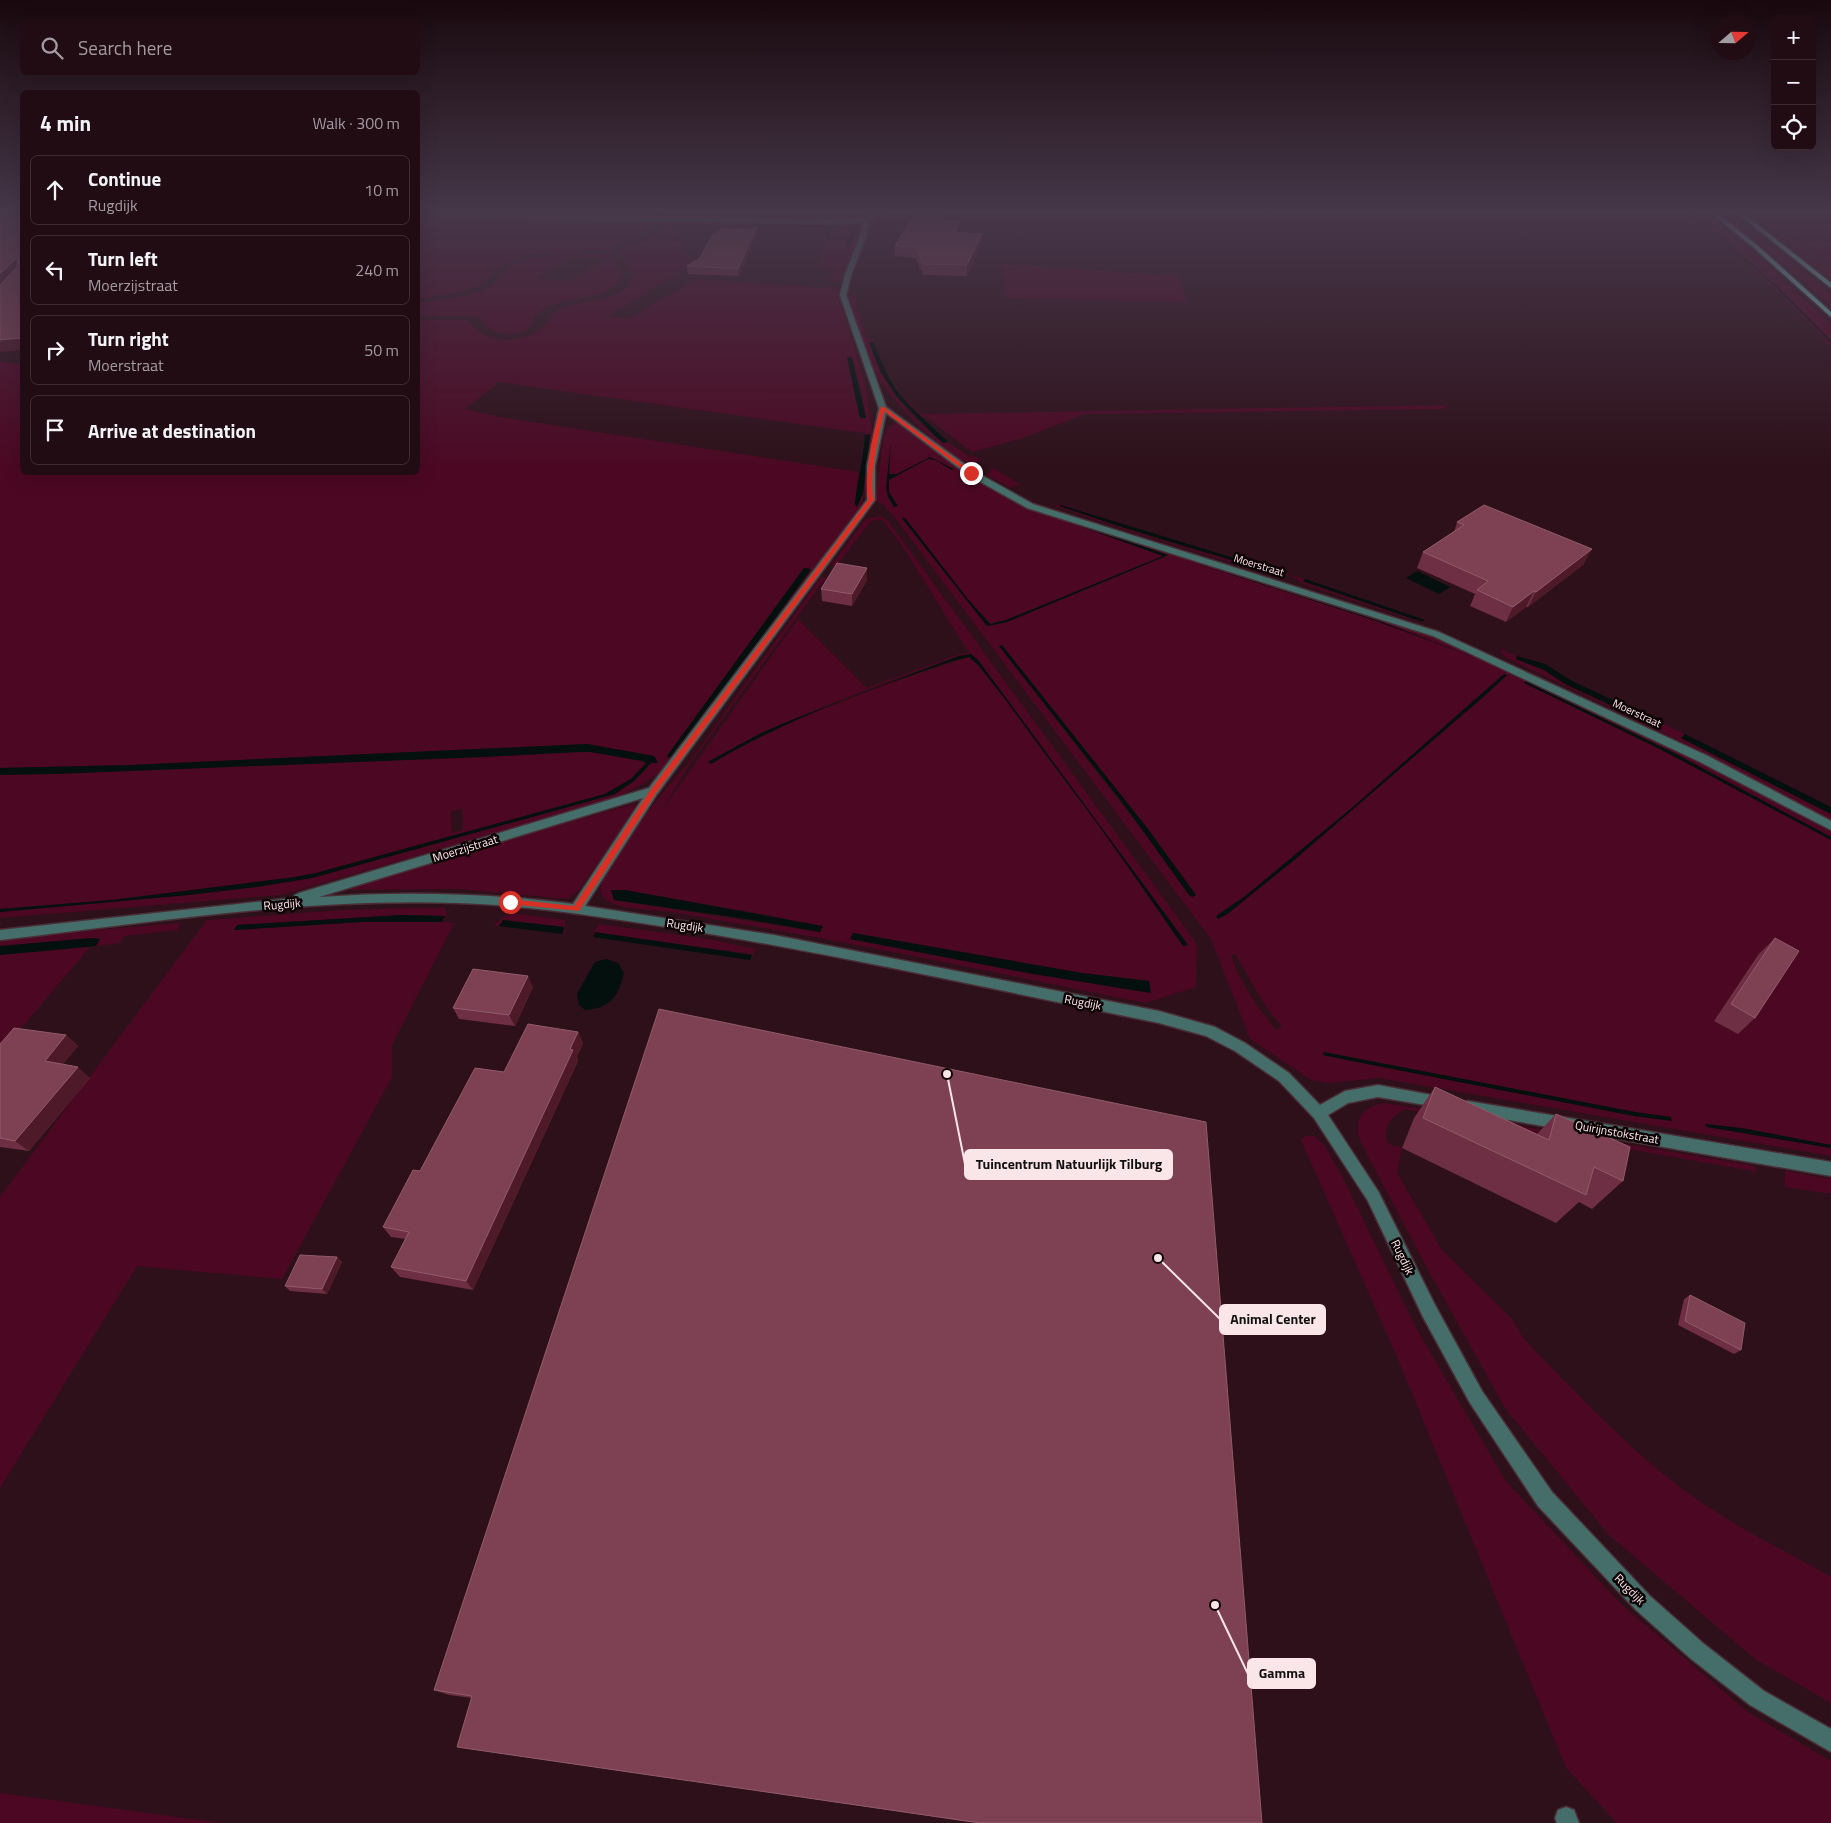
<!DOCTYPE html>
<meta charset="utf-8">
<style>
body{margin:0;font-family:"Titillium Web",sans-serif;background:#2a151c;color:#f1f3f6}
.controls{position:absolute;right:15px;top:15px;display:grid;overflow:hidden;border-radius:8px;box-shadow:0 5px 20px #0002}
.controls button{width:45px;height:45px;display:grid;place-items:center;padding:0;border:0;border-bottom:1px solid #3f2c33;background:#220c13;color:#f1f3f6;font:25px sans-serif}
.compass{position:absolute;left:1711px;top:15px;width:45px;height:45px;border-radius:50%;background:#220c13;box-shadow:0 5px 20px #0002;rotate:70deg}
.stop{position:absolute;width:15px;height:15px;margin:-11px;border:4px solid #d93025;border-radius:50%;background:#fff}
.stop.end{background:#d93025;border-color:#fff;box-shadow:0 1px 5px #0008}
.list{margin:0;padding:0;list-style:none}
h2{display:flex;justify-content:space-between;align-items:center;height:65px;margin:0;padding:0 20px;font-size:21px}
h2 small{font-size:16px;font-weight:400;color:#a29ba0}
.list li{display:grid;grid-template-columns:32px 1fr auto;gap:15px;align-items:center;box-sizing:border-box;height:70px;margin:0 10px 10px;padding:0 10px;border:1px solid #3f2c33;border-radius:8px}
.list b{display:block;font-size:19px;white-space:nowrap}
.list p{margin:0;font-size:16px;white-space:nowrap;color:#a29ba0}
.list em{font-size:16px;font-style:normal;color:#a29ba0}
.icon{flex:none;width:28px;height:28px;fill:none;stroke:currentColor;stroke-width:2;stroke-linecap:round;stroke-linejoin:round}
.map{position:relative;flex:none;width:1831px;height:1823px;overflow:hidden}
.search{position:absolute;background:#220c13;box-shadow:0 5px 20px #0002;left:20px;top:20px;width:400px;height:55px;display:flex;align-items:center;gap:12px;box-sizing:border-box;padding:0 18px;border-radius:8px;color:#a29ba0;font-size:19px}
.panel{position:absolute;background:#220c13;box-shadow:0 5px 20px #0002;left:20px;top:90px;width:400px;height:385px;border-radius:8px}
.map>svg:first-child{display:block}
.green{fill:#4c0823;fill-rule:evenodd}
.water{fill:#03100e;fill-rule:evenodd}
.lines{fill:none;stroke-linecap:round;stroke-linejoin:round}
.minor-casing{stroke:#4a2e36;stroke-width:3}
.primary-casing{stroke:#4a2e36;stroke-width:3}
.minor{fill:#456d69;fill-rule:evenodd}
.primary{fill:#6ac1b9;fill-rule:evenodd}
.wall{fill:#6e2e43}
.shaded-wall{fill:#4e1a2a}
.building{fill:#7e4154;stroke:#915b6c}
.route{fill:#d93025}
.labels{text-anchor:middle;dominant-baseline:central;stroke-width:5;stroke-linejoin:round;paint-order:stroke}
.far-street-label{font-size:11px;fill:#fae5e9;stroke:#0d0305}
.street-label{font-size:12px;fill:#fae5e9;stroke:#0d0305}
.leader{fill:none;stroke:#fae5e9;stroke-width:2}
.callout-dot{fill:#fae5e9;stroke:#0d0305;stroke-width:2}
.callout{fill:#fae5e9;stroke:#fae5e9;stroke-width:2}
.callout-label{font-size:14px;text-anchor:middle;font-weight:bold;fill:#111}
</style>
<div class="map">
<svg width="1831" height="1823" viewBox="0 0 1831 1823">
<rect width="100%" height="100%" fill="#2d1019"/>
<path class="green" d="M862 213H872L826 221 615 217 616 215 824 219Z
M1687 213 1718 236 1762 275 1826 338 1831 343V347C1787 298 1739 254 1687 213Z
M1691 213H1705L1747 247 1831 324V341L1746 259Z
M1720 213H1731L1831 294V306L1764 247Z
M1748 213H1763L1831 266V278Z
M1766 213H1820L1831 221V263Z
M418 214 477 219 656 221 662 222 663 223 550 220 658 224 613 250 527 254 499 267 485 282 478 286 456 293 418 299Z
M727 223 841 224 854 225 863 229 839 280 829 282 833 268 819 267 825 235 831 240H848L849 247 856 234V231C838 220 746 225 725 226Z
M671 226 688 255 696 263 607 316 629 319 695 279 827 288 828 285 838 290 840 303 865 382 872 428 869 464 865 493 860 507 674 759C654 779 633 791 607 801L281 895 0 918V912L188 895 256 887 312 878 615 794 646 770V764L631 779 605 794 316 873 295 877 112 900 0 909V774L500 756 590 752 642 761 644 763H658L654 756 587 744 132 765 0 768V361L22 365V472H418V320H468C483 344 519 345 541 329 548 324 550 313 559 309 581 299 624 304 633 276L619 253ZM849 357 852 358 862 395 866 418H860ZM499 382 863 433 864 430 865 435H870V438L863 494 855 504 859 472 500 417 465 409ZM804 568 811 570 673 759 666 757ZM462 808 463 830 452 833 451 812Z
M831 228 851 229 853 233 848 239H833L828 232Z
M612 253 622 276C611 299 576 296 554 304 547 307 538 311 534 316 533 318 533 322 532 324 529 331 519 333 512 334 500 336 486 330 480 318L475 316H418V303C440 299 468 299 489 287 500 281 504 267 517 262 546 251 581 254 612 253ZM577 255 606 260 568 282 536 277Z
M1002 264 1180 276 1187 302 1006 298Z
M853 294 858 302 855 301 867 339H872L873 342H869C873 352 876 362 881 371 894 399 919 424 943 442H948L970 457 974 456 982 461C976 461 969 464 963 461 938 449 885 394 873 369 862 349 856 325 850 303L849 296Z
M897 391 921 414 1450 405 1442 409 1085 414 1020 439 972 452 926 417H922Z
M898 423H905L946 460 972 476 1037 508 1412 629 1471 652 1668 746 1831 832V837L1674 753 1526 681 1524 682 1699 769 1831 840V1145L1741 1128 1706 1124 1707 1127 1831 1148V1156L1379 1078 1328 1083 1311 1080 1250 1039 1211 939 896 519 882 503 875 501 884 436 889 426ZM1044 514 1167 556 1007 622 987 626 902 519 905 518 967 598 990 624 1006 620 1164 556ZM1189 561 1366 616 1473 657 1371 619ZM999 646H1002L1148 829 1196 896 1155 847ZM1504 674 1506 676 1482 698 1293 861 1226 915 1216 916 1244 897 1353 807ZM1231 954H1235L1265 1005 1282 1027 1276 1030C1259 1008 1238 982 1231 954ZM1324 1053 1635 1112 1671 1117 1634 1116 1347 1060 1324 1055Z
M993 468 1021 485 1009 487 987 475Z
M1060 504 1178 541 1061 505 1060 506 1161 540 1258 568 1305 579 1303 582 1422 622 1425 620 1429 621 1419 622 1303 584C1294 576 1286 574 1274 575L1137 534 1055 506Z
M881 516 888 521 1197 944 1196 987 1146 1003C1000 974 857 943 712 919 696 916 680 913 663 911 648 909 607 910 601 893 594 874 674 778 690 761L821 577 828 578 821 584 688 767 660 813 798 619 867 688 957 655 971 652 967 650 905 550 882 519 871 521 836 566 831 565 866 519ZM971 654 978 660 1188 945 1183 946C1136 874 1083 806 1032 737 1018 717 988 669 969 657L895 681 815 712 761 735 711 763 708 762C788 717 873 687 959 656ZM612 890H625L784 918 820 932 614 900ZM853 933 1082 973 1149 981 1136 991 851 939Z
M1499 649 1517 656 1516 659 1544 670 1565 684 1646 721 1651 718 1685 734 1681 738 1831 814V820L1684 743 1513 661 1504 656Z
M634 804 637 806 579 890 568 899 461 889 349 890 347 888 480 847Z
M411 908H444L447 914 443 922 454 923 392 1045V1077L282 1279 137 1266 0 1488V1197L207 920 344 910ZM402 915 444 916 442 922H362L234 930 238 925Z
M511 913 565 920V934H563L564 927 503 921 499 926 493 925Z
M180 923 176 936 177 930 124 936 120 943 96 946 100 939 0 946V938Z
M599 924 708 939 756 949 750 960 752 954 596 933 591 937Z
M90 947 0 1053V955Z
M1385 1103 1755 1166 1756 1174 1752 1171 1405 1109C1391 1117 1385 1123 1386 1140L1391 1145 1402 1148 1397 1173 1442 1250 1512 1319 1522 1336 1537 1353C1584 1400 1630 1450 1684 1490 1729 1524 1782 1549 1831 1577V1703L1755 1659 1609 1535 1505 1408 1427 1268 1360 1141C1353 1119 1363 1106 1385 1103Z
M1306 1136H1315L1325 1146 1343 1178 1415 1326 1505 1480 1622 1605 1748 1712 1831 1761V1823H1617L1566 1768 1400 1364 1301 1140Z
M1785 1171 1831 1179V1194L1785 1187Z
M0 1793 221 1823H0Z"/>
<path class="water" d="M1689 213H1691C1741 252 1788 295 1831 341V343C1788 296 1739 253 1689 213Z
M754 225C771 225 849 222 857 232L849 247H846L847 240 828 239 825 232 827 227 754 226ZM831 228 851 229 853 233 848 239H833L828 232Z
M869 342H873L889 378 897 391 908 404 948 442 943 443 937 438 897 397 881 373Z
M849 357 852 358 866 418H860L847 358Z
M870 434 863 494 857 507 855 504C857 480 864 458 865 435Z
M891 442 889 474H897L930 457 954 469 952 470 935 460 928 459 889 480V492L898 506 894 507 888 497 886 487Z
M1012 500 1168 555 1007 622 987 626 902 518H905L967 598 990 624 1006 620 1163 556 1010 501Z
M1061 505 1279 572 1277 573 1258 568 1118 526 1059 506Z
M1189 561 1366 616 1474 657 1371 619Z
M804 568 811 569 673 759 667 756Z
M1417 571 1450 587 1439 594 1406 578Z
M1305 579 1425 620 1422 622 1303 581Z
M1002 645 1148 829 1196 895 1192 897 1189 895 1125 806 999 646Z
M971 654 978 660 1188 945 1183 946 1100 827 1004 698 979 666 969 657C947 661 925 671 904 678 837 701 772 728 711 764L708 762 761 733 794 719 959 656Z
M1517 656 1545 664 1572 681 1651 718 1646 722 1565 684 1544 670 1516 659Z
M1504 674 1507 675 1482 698 1293 861 1226 915 1218 919 1216 916 1244 897 1353 807Z
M1525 681 1674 753 1831 837V840L1658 748 1524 683Z
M1685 734 1831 807V814L1681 738Z
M587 744 654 756 658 763H651L634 781 615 794 312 878 256 887 188 895 0 912V909L112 900 295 877 316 873 605 794 631 779 646 763 642 761 591 752H574L484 757 56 774 0 775V768L132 765Z
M611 890H625L823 926 820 932 740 918 614 900Z
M402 915 445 916 442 922H362L234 930 237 925Z
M503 920 564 927 563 934 499 926Z
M595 932 752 955 750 960 593 937Z
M853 933 1082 973 1149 981 1151 993 1033 974 850 939Z
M91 938 100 939 96 946 0 955V946Z
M606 959 618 963 624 973C618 997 611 1008 585 1010L579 1005 577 994 595 962Z
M1324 1052 1635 1112 1671 1117 1672 1121 1634 1116 1347 1060 1323 1055Z
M1705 1124 1741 1128 1831 1145V1148L1707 1127Z"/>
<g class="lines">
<g class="minor-casing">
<path id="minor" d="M425 213 837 220 865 218 876 213H883L869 221 866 237 851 275 846 295 886 407 974 471 1033 504 1439 632 1708 756 1831 821V830L1700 762 1433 636 1027 508 968 475 886 413 875 466V500L657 794 585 906 774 935 1159 1011 1215 1027 1245 1043 1289 1073 1320 1105 1345 1091 1378 1085 1448 1098 1450 1102 1448 1106 1443 1108 1378 1097 1348 1103 1328 1115 1378 1191 1435 1305 1482 1391 1552 1492 1650 1596 1704 1644 1764 1691 1831 1729V1752L1750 1705 1690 1658 1636 1610 1538 1506 1470 1403 1423 1317 1368 1201 1314 1118 1279 1081 1235 1051 1206 1036 1159 1023C997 990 836 954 674 928 602 917 530 905 457 903 304 898 152 922 0 940V930L293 898 295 895 299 893 649 788 867 500V466L879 408 840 295 845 275 860 237 863 222 837 224 479 218ZM643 798 573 904C488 893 404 891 319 897Z
M1468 1101 1831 1162V1176L1468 1113 1463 1111 1461 1107 1463 1103Z
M1566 1807 1574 1810 1579 1823H1557L1555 1818 1558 1810Z"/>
</g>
<g class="primary-casing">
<path id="primary" d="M1711 213H1717L1757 245 1831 312V317L1753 247Z
M1737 213H1743L1831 283V288Z"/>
</g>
<use href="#minor" class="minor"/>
<use href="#primary" class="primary"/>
</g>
<path class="wall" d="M941 220 960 221 959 232 981 244 967 276 923 275 916 258 895 256V246Z
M749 230 757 233 739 276 688 274 687 266Z
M1457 522 1584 564 1528 607H1526L1506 622 1470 606 1475 594 1417 568 1423 552 1454 532Z
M867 580 852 606 822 601 821 589Z
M1775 938 1755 1018 1738 1034 1714 1021 1758 955Z
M533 987 515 1026 459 1019 453 1008Z
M659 1009 1262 1823H977L457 1747 472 1698 449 1695 434 1690Z
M578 1032 583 1043 577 1057 578 1061 473 1290 400 1277 391 1267 406 1239 391 1237 383 1227 420 1171 504 1072Z
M66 1035 78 1046 63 1064 90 1078 29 1151 0 1147V1044Z
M1435 1087 1537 1134 1556 1114 1623 1181 1592 1209 1579 1202 1556 1223 1402 1148 1414 1118Z
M337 1257 342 1262 327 1294 290 1291 285 1286Z
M1690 1295 1741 1350 1734 1354 1678 1325 1684 1299Z"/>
<path class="shaded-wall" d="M960 221 959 231 954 242V232Z
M757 226V233L739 276 738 269Z
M982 234 981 244 967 276V265Z
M16 259 22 269 0 290V274Z
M22 338V350L0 352V340Z
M1592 549 1584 564 1528 607 1536 592Z
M867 568V580L852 606V594Z
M1534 591 1526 607 1506 622 1513 607Z
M528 976 533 987 515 1026 509 1015Z
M578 1032 583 1043 577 1057 578 1061 473 1290 466 1281Z
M66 1035 78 1046 57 1072 45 1061Z
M78 1067 90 1078 29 1151 15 1141Z
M337 1257 342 1262 327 1294 322 1289Z"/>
<path class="building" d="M0 213H22V338L0 340V285L17 267 18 261 16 259 0 274Z
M914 214 941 216 939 220 960 221 954 232 982 234 967 265 923 264 916 247 895 246Z
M757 226 738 269 687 266 700 258 712 235 721 229H748V231Z
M1484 505 1592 549 1536 592 1534 591 1513 607 1477 590 1488 581 1423 552 1464 525 1457 522Z
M837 563 867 568 852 594 821 589Z
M1775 938 1799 951 1755 1018 1731 1004Z
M473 969 528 976 509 1015 453 1008Z
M659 1009 1206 1122 1262 1823H980L457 1747 472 1696 434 1690Z
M528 1024 578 1032 570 1049 573 1050 466 1281 391 1267 409 1232 383 1227 413 1170 420 1171 475 1068 504 1072Z
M14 1028 66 1035 45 1061 78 1067 15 1141 0 1138V1044Z
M1435 1087 1549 1140 1556 1114 1630 1147 1623 1181 1594 1167 1586 1195 1423 1118Z
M300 1255 337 1257 322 1289 285 1286Z
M1690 1295 1745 1323 1741 1350 1685 1321Z"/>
<linearGradient id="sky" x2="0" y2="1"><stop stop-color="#19090e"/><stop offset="0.45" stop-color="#463749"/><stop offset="1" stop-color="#463749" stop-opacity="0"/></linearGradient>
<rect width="1831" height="469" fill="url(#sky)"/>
<path class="route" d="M881 407H884L973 472V474H969L884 411C879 440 869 472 874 500L656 793 579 911 507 904 506 902 510 899 574 906 651 789 868 500C864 475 873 431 881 407Z"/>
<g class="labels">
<g class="far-street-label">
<text transform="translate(1259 565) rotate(17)">Moerstraat</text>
<text transform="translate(1637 713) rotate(25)">Moerstraat</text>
</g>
<g class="street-label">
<text transform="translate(465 848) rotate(-17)">Moerzijstraat</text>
<text transform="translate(282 904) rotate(-5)">Rugdijk</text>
<text transform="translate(685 925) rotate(8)">Rugdijk</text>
<text transform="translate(1083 1002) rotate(11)">Rugdijk</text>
<text transform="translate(1617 1132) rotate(10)">Quirijnstokstraat</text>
<text transform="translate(1403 1257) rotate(64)">Rugdijk</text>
<text transform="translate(1630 1589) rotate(45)">Rugdijk</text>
</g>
</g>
<path class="leader" d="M947 1074L965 1164M1158 1258L1220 1319M1215 1605L1248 1674"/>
<g class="callout-dot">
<circle cx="947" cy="1074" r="5"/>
<circle cx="1158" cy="1258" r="5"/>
<circle cx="1215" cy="1605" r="5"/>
</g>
<g class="callout">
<rect x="965" y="1150" width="207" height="29" rx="5"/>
<rect x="1220" y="1305" width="105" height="29" rx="5"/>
<rect x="1248" y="1659" width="67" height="29" rx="5"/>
</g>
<g class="callout-label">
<text x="1069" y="1169">Tuincentrum Natuurlijk Tilburg</text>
<text x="1273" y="1324">Animal Center</text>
<text x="1282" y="1678">Gamma</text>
</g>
</svg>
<div class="controls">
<button>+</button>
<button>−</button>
<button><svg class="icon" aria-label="locate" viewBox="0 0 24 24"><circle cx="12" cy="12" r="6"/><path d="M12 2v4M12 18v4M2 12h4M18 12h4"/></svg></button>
</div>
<svg class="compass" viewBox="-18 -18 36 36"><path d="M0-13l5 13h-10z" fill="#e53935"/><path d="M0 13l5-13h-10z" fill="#a29ba0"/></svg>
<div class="stop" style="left:510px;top:902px"></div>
<div class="stop end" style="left:971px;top:473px"></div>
<div class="search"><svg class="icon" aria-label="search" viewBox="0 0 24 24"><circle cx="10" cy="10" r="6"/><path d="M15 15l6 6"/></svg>Search here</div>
<section class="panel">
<h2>4 min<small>Walk · 300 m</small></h2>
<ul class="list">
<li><svg class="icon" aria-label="ahead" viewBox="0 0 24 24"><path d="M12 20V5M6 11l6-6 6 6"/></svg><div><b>Continue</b><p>Rugdijk</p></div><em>10 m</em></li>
<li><svg class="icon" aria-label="left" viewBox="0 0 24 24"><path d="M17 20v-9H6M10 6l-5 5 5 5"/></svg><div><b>Turn left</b><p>Moerzijstraat</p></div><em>240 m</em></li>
<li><svg class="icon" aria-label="right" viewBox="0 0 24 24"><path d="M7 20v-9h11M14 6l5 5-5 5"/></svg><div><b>Turn right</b><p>Moerstraat</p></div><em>50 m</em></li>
<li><svg class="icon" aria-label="arrive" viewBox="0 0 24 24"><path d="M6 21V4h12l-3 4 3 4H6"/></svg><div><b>Arrive at destination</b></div></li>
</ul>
</section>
</div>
